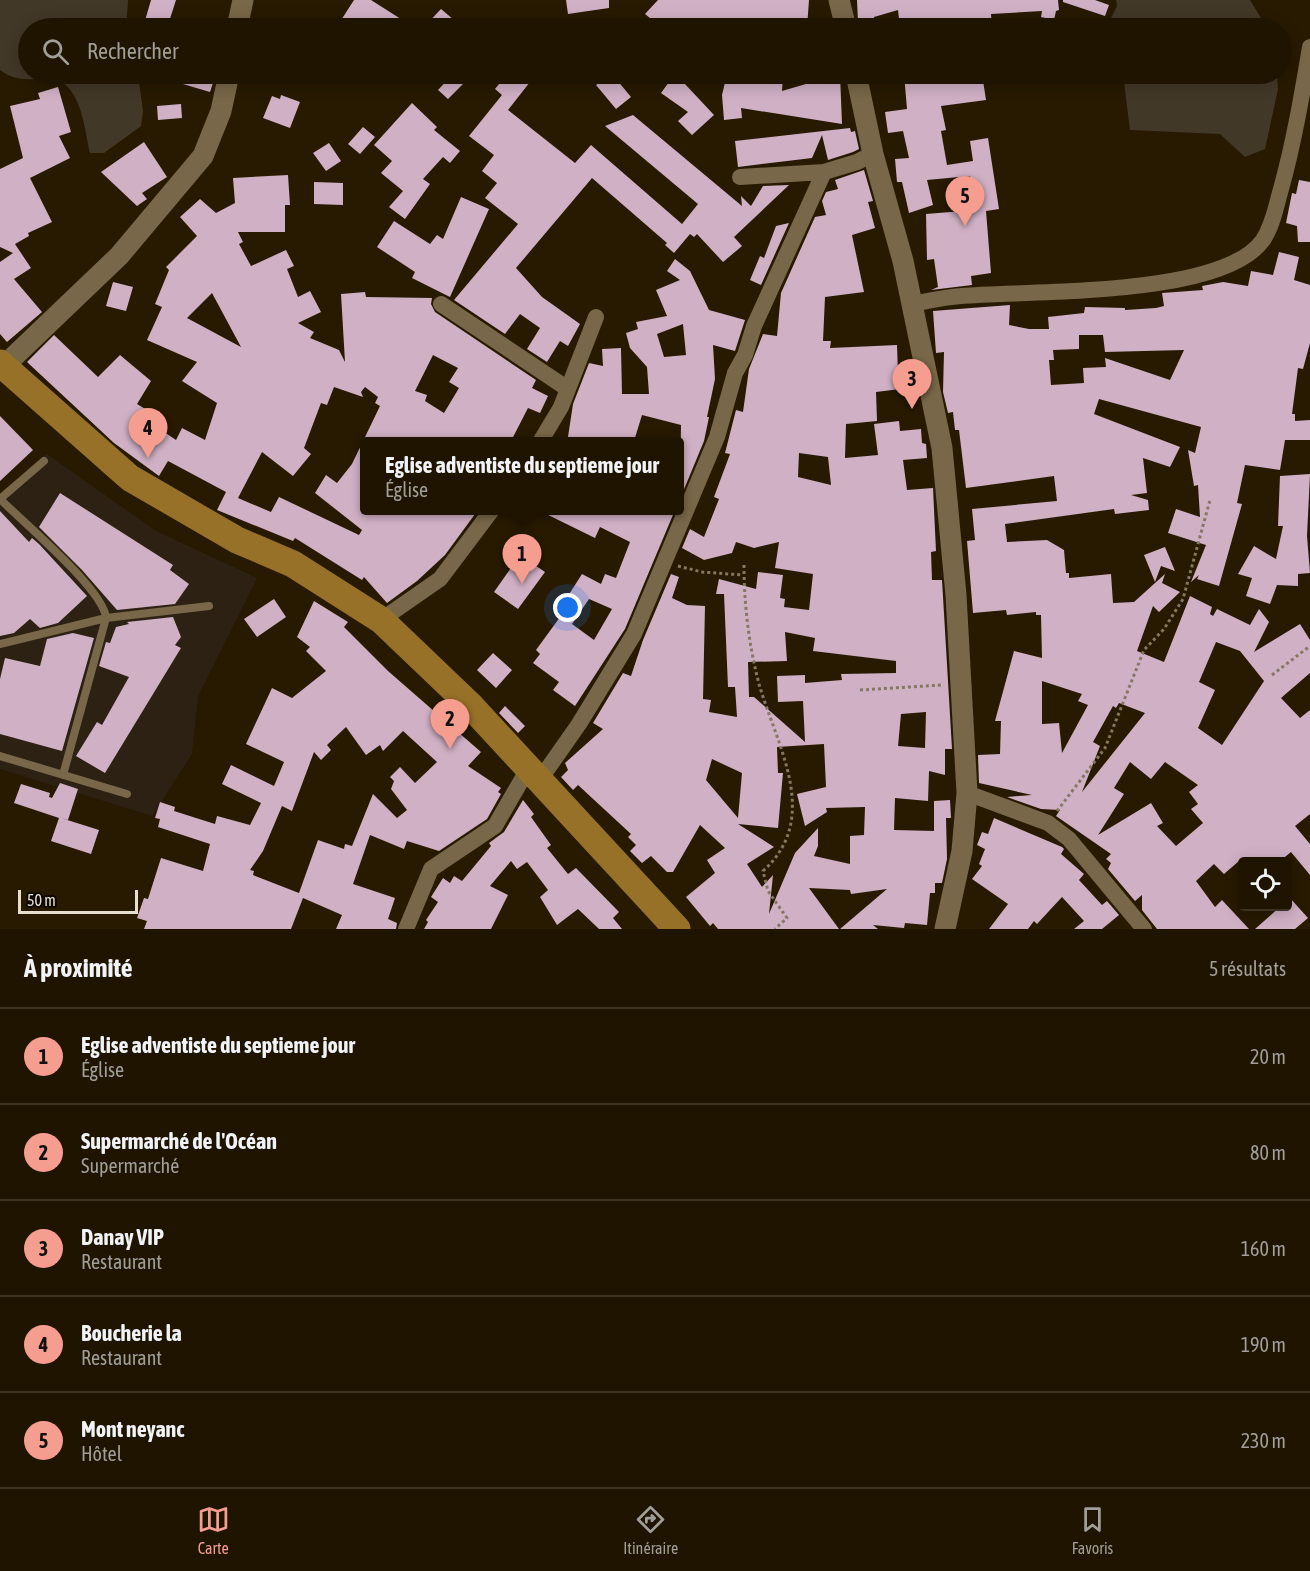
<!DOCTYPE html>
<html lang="fr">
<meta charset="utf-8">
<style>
body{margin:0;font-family:"Asap Condensed",sans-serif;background:#261d0a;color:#f1f3f6}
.controls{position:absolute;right:18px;bottom:18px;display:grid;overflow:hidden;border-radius:6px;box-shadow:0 3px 15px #0003}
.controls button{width:54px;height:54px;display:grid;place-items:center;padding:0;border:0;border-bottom:2px solid #3c3322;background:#1e1400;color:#f1f3f6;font:30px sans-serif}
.scale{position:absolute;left:18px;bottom:15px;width:120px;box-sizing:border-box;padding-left:6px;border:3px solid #e8decd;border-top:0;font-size:16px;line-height:21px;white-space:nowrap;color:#e8decd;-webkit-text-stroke:4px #0c0600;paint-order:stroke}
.you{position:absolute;left:568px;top:608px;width:21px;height:21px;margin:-15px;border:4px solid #fff;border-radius:50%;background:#1a73e8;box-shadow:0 0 0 9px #1a73e833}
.badge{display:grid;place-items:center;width:39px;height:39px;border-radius:50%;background:#f59d8f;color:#111;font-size:20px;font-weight:700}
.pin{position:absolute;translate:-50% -50px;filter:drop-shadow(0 2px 3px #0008)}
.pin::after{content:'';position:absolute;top:32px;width:21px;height:18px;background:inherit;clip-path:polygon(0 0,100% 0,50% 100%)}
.popup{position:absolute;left:360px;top:437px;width:324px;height:78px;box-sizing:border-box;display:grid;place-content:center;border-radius:6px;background:#1e1400;filter:drop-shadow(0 2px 4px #0005);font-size:20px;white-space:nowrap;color:#a19e99}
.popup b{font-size:22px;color:#f1f3f6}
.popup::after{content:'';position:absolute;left:50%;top:100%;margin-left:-12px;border:12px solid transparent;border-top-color:#1e1400}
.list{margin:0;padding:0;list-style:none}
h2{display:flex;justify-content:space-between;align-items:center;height:78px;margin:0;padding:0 24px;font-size:26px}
h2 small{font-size:20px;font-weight:400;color:#a19e99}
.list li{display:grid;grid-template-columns:39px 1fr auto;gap:18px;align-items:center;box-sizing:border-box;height:96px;padding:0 24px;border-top:2px solid #3c3322}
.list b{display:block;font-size:22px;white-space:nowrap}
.list p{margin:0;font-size:20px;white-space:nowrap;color:#a19e99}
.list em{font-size:20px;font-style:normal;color:#a19e99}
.icon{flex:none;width:33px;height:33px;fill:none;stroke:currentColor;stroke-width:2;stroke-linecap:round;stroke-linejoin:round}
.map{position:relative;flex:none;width:1310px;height:929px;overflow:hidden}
.search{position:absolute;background:#1e1400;box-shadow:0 3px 15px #0003;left:18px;right:18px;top:18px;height:66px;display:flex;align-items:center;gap:15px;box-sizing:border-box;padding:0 21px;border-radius:33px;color:#a19e99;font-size:22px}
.sheet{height:558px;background:#1e1400}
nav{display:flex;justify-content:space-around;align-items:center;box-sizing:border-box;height:84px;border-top:2px solid #3c3322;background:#1e1400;font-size:16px;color:#a19e99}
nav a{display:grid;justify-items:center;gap:3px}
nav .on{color:#f59d8f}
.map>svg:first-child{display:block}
.commercial{fill:#2c2113}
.green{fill:#423827}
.building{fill:#d0b0c5;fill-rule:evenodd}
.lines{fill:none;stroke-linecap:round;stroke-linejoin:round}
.path{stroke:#847863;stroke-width:3;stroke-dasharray:3 3;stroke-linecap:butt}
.service{stroke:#786748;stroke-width:8}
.minor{stroke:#786748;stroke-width:16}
.tertiary{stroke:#786748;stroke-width:21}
.primary{stroke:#977127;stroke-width:27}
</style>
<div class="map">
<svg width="1310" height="929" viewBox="0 0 1310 929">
<rect width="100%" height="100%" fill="#281a00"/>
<path class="commercial" d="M47 454 156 531 257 578 198 696 192 754 152 816 0 769V498Z"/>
<path class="green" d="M0 0H128L126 28H28V74H138L143 111 141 126 104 153H90C85 131 81 80 50 79 30 78 18 83 0 70Z
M1116 0H1250L1267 28H1106L1117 6Z
M1123 74H1277L1278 89 1265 149 1245 157 1220 134 1130 130Z"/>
<path class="building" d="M151 0H176L167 28 144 24Z
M354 0H371L415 28H336Z
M566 0H609V8L568 14Z
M658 0H809L807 28H704L673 24 669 28H662L645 14Z
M857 0H1058L1059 10 1056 11 1054 20 1041 17 1042 11 991 14 992 28H900L898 10 874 17V19L858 22Z
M1063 0H1095L1109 5 1105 16 1063 2Z
M441 9 454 20 446 28H423Z
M160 74H216L210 92 159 77Z
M453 74H473L448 99 438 90Z
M507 74H519L530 82 508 110 575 163 591 145 682 224 698 204 605 126 633 115 742 206 741 196 751 206 763 186 789 185 734 237 742 246 723 262 697 234 694 237 690 234 674 253 665 245 667 243 592 178 516 268 542 297 580 324 568 346 560 341 547 362 527 349 540 328 520 314 505 334 454 300 518 224 485 198 497 183 482 171 494 155 469 136 502 95 495 89Z
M612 74 631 97 616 109 596 85Z
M727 74H783L782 91 840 74 842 124 741 108 742 118 724 120 722 95Z
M904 74H982L986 100 941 106 946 130 941 131 947 165 973 161 970 141 988 138 999 209 986 211 991 273 971 276 972 285 931 290 938 287 934 259 927 260 926 214 975 210 970 176 927 180 933 205 909 213 902 182H897L895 159 909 158 903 131 888 133 885 112 907 109Z
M674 75 684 83 714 115 692 135 678 121 688 112 661 93Z
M58 87 71 132 59 136 70 158 30 178 52 222 28 233 29 236 15 244 31 268 14 279 42 312 7 342 0 334V262L13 253 0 247V169L23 158 10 106 40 99 38 93Z
M281 95 300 102 290 128 263 118 272 96 280 99Z
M412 103 437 127 434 130 460 151 450 163 443 157 423 179 430 184 405 219 389 207 403 191 381 173 392 161 374 145Z
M181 104 182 118 158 120 157 106Z
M363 127 375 137 360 154 348 144Z
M850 128 851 132 855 131 859 149 853 152 828 160 822 135 812 158 738 167 735 141Z
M144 142 167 177 142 193 147 199 137 206 101 172Z
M329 143 341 161 326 171 313 153Z
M864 170 873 201 868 202 875 228 852 235 864 292 825 297 823 341H831L830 348 897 345 898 374 913 371 916 387 876 392 877 421 846 424 845 458 878 455 874 424 899 421 900 431 921 429 922 443 926 444 927 458 903 460 907 490 933 488 936 551 931 552 932 580H942L952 749H945V775L929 771 928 801 895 798 894 830 934 831V801L950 800 951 818H946L947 859 942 883H935V893H930L927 925 905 923 904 928 873 925 878 929H840L887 889 851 894 850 890 809 888 839 929H718L713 923 710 926 686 897 715 873 707 860 725 848 700 825 673 872H667L651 856 642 863 630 851 636 845 628 837 631 834 578 785 573 790 561 777 568 770 565 763 603 729 593 723 623 673 631 676 643 640 671 574 679 577 672 598 687 605 705 606 703 699 711 700 709 712 737 717 735 687H728L724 594H716L719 579 756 589 758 572 783 575 780 598 785 599 784 607 809 610 813 574 775 568 779 542 754 548 736 542 732 553 704 560 682 548 690 529 704 537 719 499 714 497 730 454 725 453 736 410 743 412 749 369 763 334 777 336 781 293 815 217 826 215 822 201 826 192 838 189 835 180ZM799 453 828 457 831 485 798 477ZM785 632 815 638 813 651 896 661V673L841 674 842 680 805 683V675L777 676 778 702 803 701 805 742 754 697H749L748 662 787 661ZM926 712 925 748 898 746 901 714ZM824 744 826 787 797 794 805 826 827 812 826 808 865 807 864 835 850 836V864L814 856 818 846V828L795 853 769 914 773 875 762 887 747 864 774 847 738 824 778 828 783 773H778L777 747ZM712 759 742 773 738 818 706 780Z
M288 175 290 205H285V232H238L243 242 239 244 251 266 286 250 294 266 287 269 298 297 310 291 321 312 298 323 314 332 310 338 339 350 345 362 341 294 365 292 366 297 432 298 431 304 435 312 536 380 532 388 548 396 540 413 528 408 511 441H364V510H478L445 555 417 581 387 603 364 577 362 580 295 538 293 541 217 510 226 492 168 461 159 476 114 443 27 362 54 335 98 377 120 355 151 381 137 404 147 410 142 417 176 440 182 428 205 440 217 403 182 381 197 362 147 340 162 307 155 304 169 270 166 267 197 236 180 217 200 199 216 213 235 203 233 178ZM212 293 241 347 187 318ZM433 355 458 368 449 382 459 388 444 413 425 401 427 395 415 391ZM334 387 363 397 361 392 365 387 378 397 375 403 380 406 352 464 337 483 326 475 315 493 362 530 359 535 279 497 271 512 238 498 262 452 293 476 311 454 304 448 321 403 327 405Z
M1299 180 1310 182V242H1298L1297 226 1286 223 1292 193 1296 194Z
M314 182 343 183V205L314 204Z
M461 197 489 209 450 297 412 278 415 272 377 247 394 221 430 244 437 235 443 239Z
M789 223 761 285 750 280 760 256 764 258 776 226Z
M1279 252 1299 257 1294 280 1310 285V343L1303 369 1298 368 1292 414H1295V421L1310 420V440H1285L1280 470 1245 465 1237 503 1242 504 1219 586 1197 579 1199 575 1191 582 1206 545 1168 533 1176 509 1200 517 1198 485 1194 486 1188 450 1195 453 1201 427 1099 399 1094 414 1180 447 1170 467 1143 458 1147 493 1131 495 1148 500 1149 510 1115 514 1114 509 1005 524 1007 542 1047 540 1064 550 1066 573H1069V578L1111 574 1113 603 1134 602 1165 574 1162 583 1180 592 1159 612 1153 606 1137 651 1164 662 1190 596 1212 607 1210 614 1213 616 1217 609 1250 625 1259 609 1269 622 1254 652 1300 624 1310 640V673L1281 698 1300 718 1310 710V814L1295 826 1310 844V875L1291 852 1280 861H1239L1224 874 1214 864 1196 881 1215 907 1222 900 1249 929H1157L1142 910V895L1135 901 1108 869 1111 863 1106 859 1111 854 1056 816 1060 810 1041 809 1007 797 1032 795 979 783 978 755 1000 754 1001 721H995L1014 651 1042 658 1041 615H1036V612L1007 615 1006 610 973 613 967 541 975 540 972 509 1057 501 1054 476 966 488 959 430H955L953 412 948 413 943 392 944 352 936 353 933 311 1010 305 1009 325 1029 329H1049L1048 317 1084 313 1085 307 1125 308V310L1156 308 1164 306 1162 293 1203 290 1202 286 1223 282 1248 286 1251 271 1273 275ZM1079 335H1103L1105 352 1184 350 1170 380 1105 358 1106 367 1083 368 1084 383 1051 385 1049 360H1054L1053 350 1079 349ZM1216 642 1240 651 1264 681 1222 745 1198 728 1215 690 1199 682ZM1042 681 1082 694 1078 701 1088 705 1062 753 1059 723 1042 724ZM1119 703 1145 713 1082 792 1100 746 1093 742 1113 706 1116 708ZM1130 762 1151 779 1165 762 1198 785 1189 792 1198 804 1191 809 1203 823 1176 846 1157 826 1163 823 1151 803 1098 835 1124 794 1114 788Z
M675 259 690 271 709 310 745 320 735 351 713 345 715 379 707 417H709L704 441 680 499 681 425 642 415 634 441H582L583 439 568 437 573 404 589 363 603 366 602 349 621 348 622 394H649L647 367 630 348 626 333 638 329 636 322 667 316 656 290 680 280 667 271ZM683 324 686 355 664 357 657 334Z
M113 282 133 287 126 311 106 306Z
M0 416 33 450 0 481Z
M1310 474 1307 536 1310 573 1298 574V586L1277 585 1270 604 1246 596 1252 578 1238 574 1254 546 1276 559 1283 526H1278L1280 476Z
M60 493 173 565 170 570 189 584 175 604 117 610 82 570 39 527Z
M538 510H675L625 629 575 706 553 690 559 682 533 663 540 654 536 650 563 613 559 610 582 574 601 584 605 574 616 578 630 542 600 527 595 538ZM589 599 612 609 594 640 572 624Z
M0 511 29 542 32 538 39 544 87 596 58 623 40 628 30 619 14 633 0 636Z
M1165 547 1175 571 1161 566 1155 582 1144 555Z
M520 555 545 572 518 609 494 592Z
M274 599 286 617 257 637 244 619Z
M314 601 348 622 344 627 388 671 481 752 468 766 501 788 498 792 501 794 487 819 439 851 407 841 404 849 370 835 353 884 395 898 388 919 397 923 396 929H336L342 915 303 898 291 929H144L147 921 137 918 144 898 148 899 161 858 203 871 210 844 158 827 160 819 155 818 160 802 175 807 174 811 215 824 217 816 250 825 261 803 222 784 231 765 274 786 284 762 246 744 272 688 292 698 326 671 306 651 310 647 297 637ZM346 727 366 755 380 745 383 751 403 731 437 762 415 783 400 767 390 777 394 781 391 789 407 810 397 818 373 794 352 846 345 844 344 849 318 840 299 893 253 875 254 871 250 870 263 851 282 806 292 811 314 752 321 760 331 750 327 745Z
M173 617 181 637 175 645 181 648 105 773 76 756 97 722 102 725 129 677 99 666 106 642 110 643 116 627 129 624 127 622Z
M73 633 94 638 62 751 0 734V679L5 658 40 666 47 639Z
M493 653 512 670 496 688 477 670Z
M505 706 525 726 518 733 499 713Z
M60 783 78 789 68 820 61 818 99 830 91 854 51 841 59 818 14 803 21 784 50 793 49 797 52 798Z
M523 800 534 814 531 817 551 845 547 848 568 874 576 868 619 912 613 918 622 929H599L578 909 557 925 540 897 548 890 527 862 517 869 511 861 490 886 508 895 491 929H424L428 922 426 920 438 902 431 897 443 878 450 883 454 876 462 881 491 846 489 843 504 832Z
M994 818 1062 847 1064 849 1061 854 1084 874 1079 880 1102 905 1107 901 1119 915 1102 929H1074L1084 921 1062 897 1037 924 1034 921 1028 929H989L1008 904 972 879 982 866 979 864 985 849 977 845 982 832 988 834Z
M1290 898 1308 918 1295 929H1255L1281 906H1287Z"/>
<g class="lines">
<path class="path" d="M744 565C744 605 749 646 759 684 777 746 822 818 763 871L768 891 787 918 775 929
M678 566 702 572 743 575
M1272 675 1310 646
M860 690 942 685
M1057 811 1105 748 1144 650 1164 629 1183 599 1210 500"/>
<path class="service" d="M0 499C23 522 104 590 106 618L63 775
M0 499 44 461
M0 644 106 618 209 606
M0 756 127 794"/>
<path class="minor" d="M740 177 824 172
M441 304 568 389
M912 304C928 301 945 297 961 296 1029 290 1222 298 1263 240 1273 225 1276 206 1281 189 1294 142 1302 95 1310 47
M540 442 561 407 596 317
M381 620 440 579 492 510
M539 781 579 724 634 634 717 437 735 373 745 355 754 326 824 172 857 162 873 154
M967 793 1048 823 1069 839 1144 929
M406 929 431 869 495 826 528 769"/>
<path class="tertiary" d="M839 0 846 28
M237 28 243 0
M856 74 873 154 903 261 942 448 956 595 967 793 962 851 945 929
M3 367 119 256 203 156 221 111 229 74"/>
<path class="primary" d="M0 363 130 478 237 540 293 564 381 620 470 705 677 929"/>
</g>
</svg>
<div class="controls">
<button><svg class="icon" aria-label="locate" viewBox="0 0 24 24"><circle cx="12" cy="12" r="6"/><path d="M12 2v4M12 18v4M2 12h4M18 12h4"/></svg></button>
</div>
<div class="scale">50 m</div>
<div class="you"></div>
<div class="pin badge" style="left:522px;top:584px">1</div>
<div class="popup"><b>Eglise adventiste du septieme jour</b>Église</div>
<div class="pin badge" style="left:450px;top:749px">2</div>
<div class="pin badge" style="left:912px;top:409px">3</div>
<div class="pin badge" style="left:148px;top:458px">4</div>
<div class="pin badge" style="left:965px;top:226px">5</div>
<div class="search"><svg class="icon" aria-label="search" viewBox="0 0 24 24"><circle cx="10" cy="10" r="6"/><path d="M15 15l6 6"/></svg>Rechercher</div>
</div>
<section class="sheet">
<h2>À proximité<small>5 résultats</small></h2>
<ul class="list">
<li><span class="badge">1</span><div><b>Eglise adventiste du septieme jour</b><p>Église</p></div><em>20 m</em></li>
<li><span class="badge">2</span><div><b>Supermarché de l'Océan</b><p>Supermarché</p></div><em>80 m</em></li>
<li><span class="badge">3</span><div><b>Danay VIP</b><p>Restaurant</p></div><em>160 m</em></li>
<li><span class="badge">4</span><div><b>Boucherie la</b><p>Restaurant</p></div><em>190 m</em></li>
<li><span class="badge">5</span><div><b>Mont neyanc</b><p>Hôtel</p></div><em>230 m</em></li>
</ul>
</section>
<nav>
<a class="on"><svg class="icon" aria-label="map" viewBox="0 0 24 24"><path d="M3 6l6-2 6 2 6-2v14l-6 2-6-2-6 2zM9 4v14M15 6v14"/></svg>Carte</a>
<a><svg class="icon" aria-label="directions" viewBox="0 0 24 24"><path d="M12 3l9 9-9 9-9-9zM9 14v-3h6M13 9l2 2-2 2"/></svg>Itinéraire</a>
<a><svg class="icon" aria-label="saved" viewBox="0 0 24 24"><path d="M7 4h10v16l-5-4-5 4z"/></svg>Favoris</a>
</nav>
